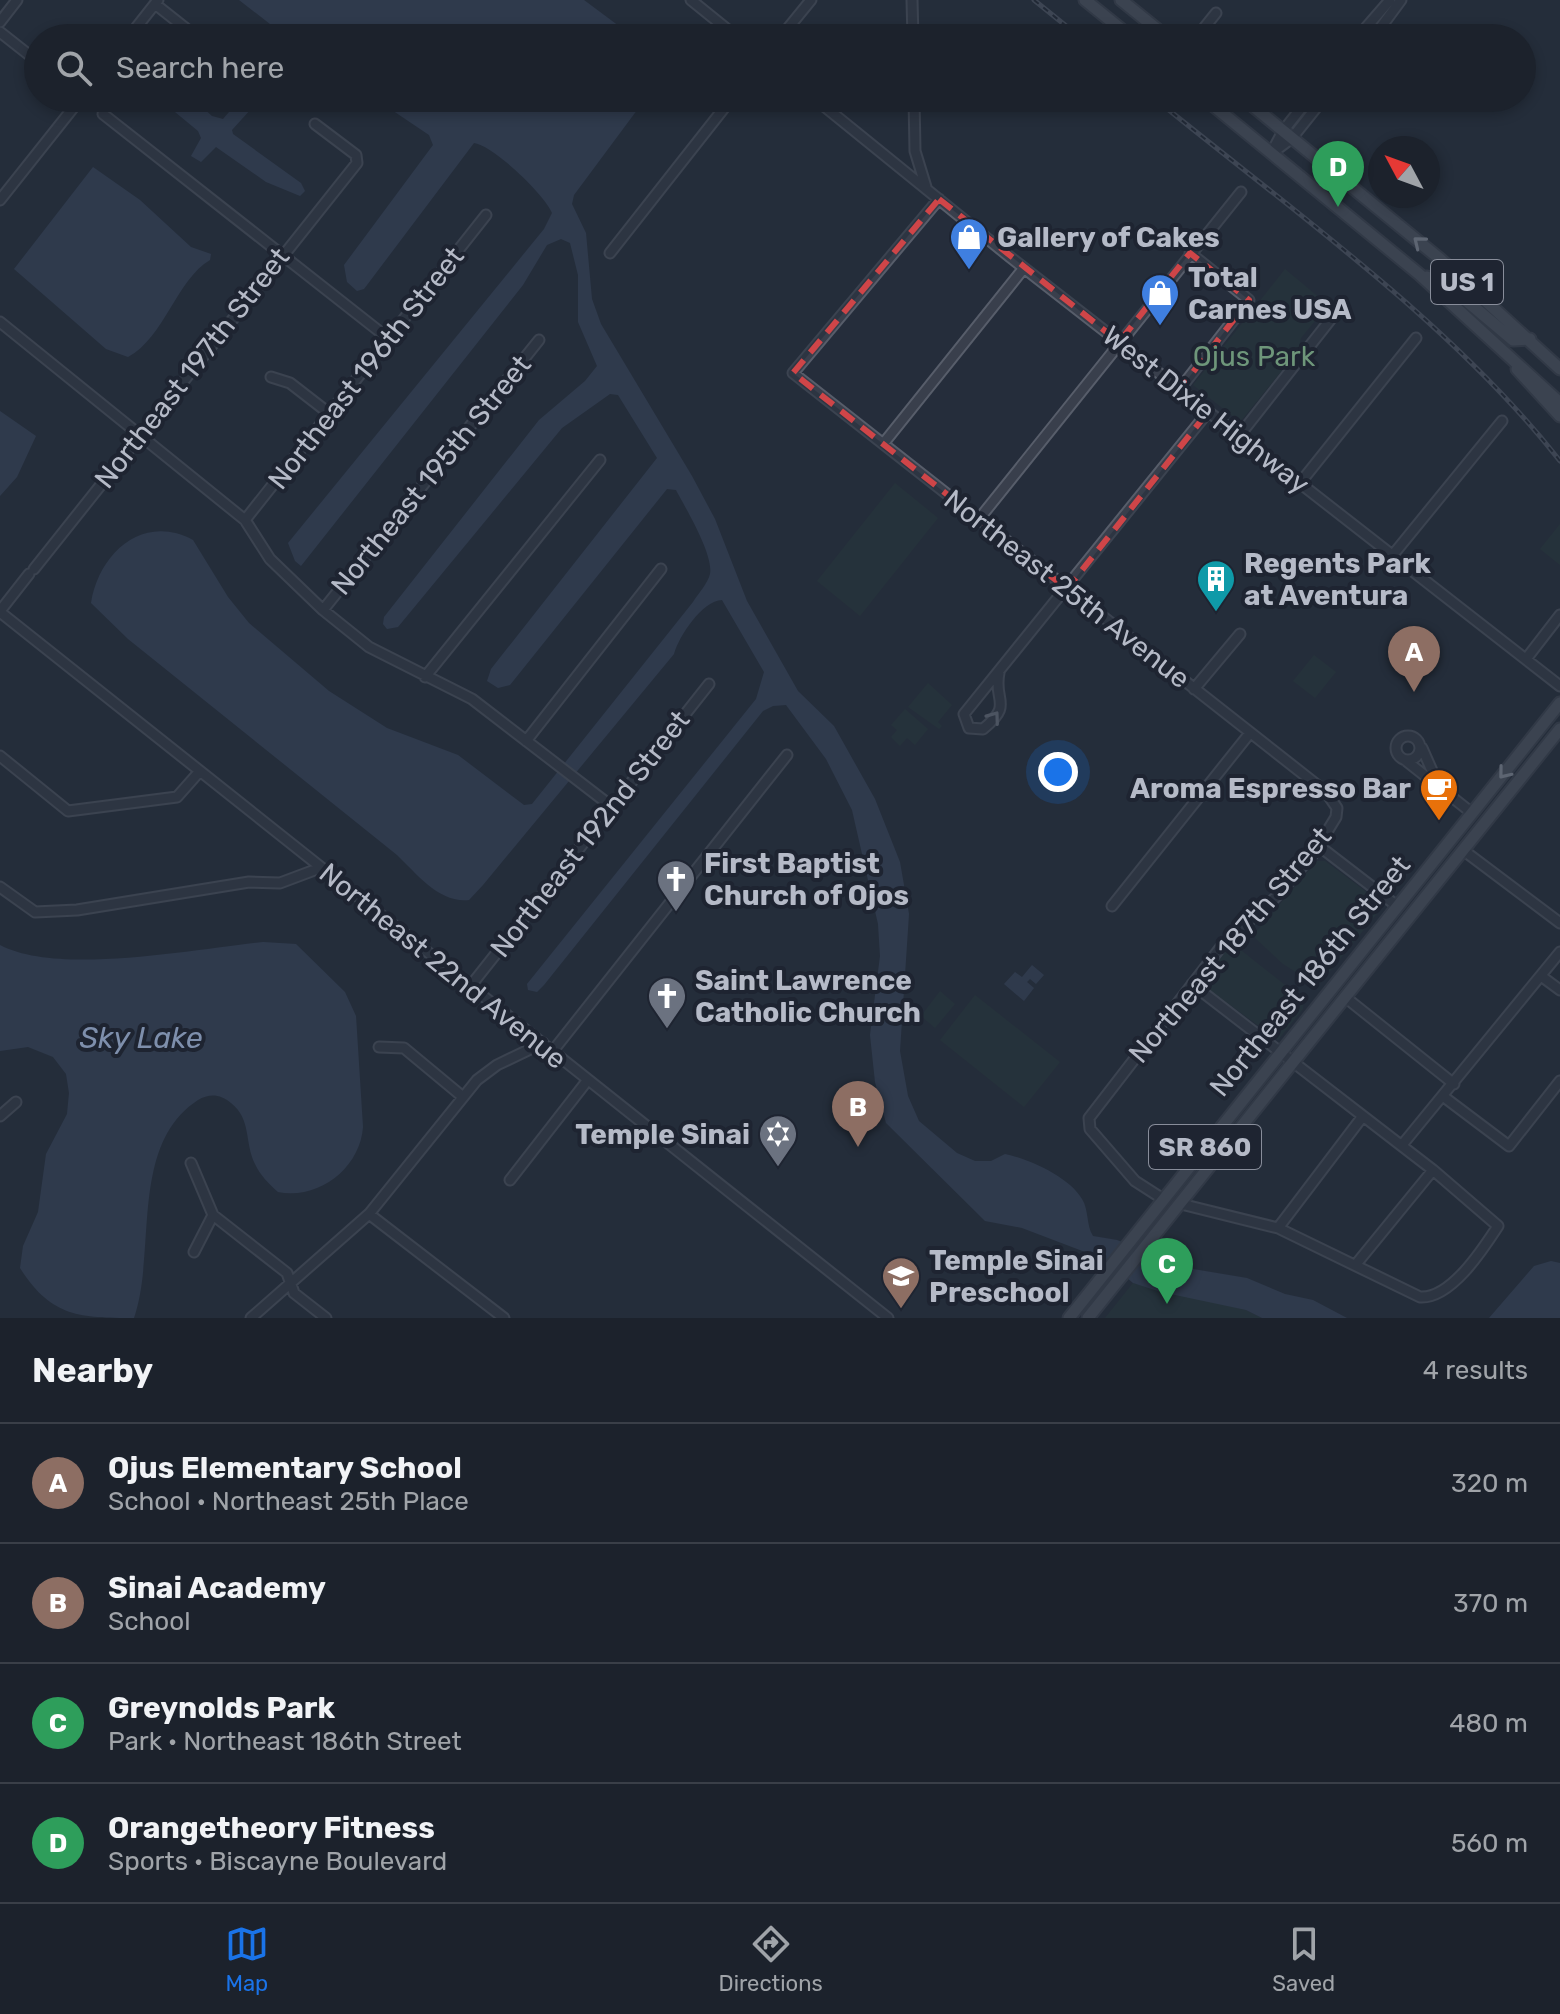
<!DOCTYPE html>
<meta charset="utf-8">
<style>
body{margin:0;font-family:Rubik,sans-serif;background:#292f38;color:#f1f3f6}
.compass{position:absolute;left:1368px;top:136px;width:72px;height:72px;border-radius:50%;background:#1c222c;box-shadow:0 4px 12px #0003;rotate:311deg}
.you{position:absolute;left:1058px;top:772px;width:28px;height:28px;margin:-20px;border:6px solid #fff;border-radius:50%;background:#1a73e8;box-shadow:0 0 0 12px #1a73e833}
.badge{display:grid;place-items:center;width:52px;height:52px;border-radius:50%;background:#1a73e8;color:#fff;font-size:26px;font-weight:700}
.pin{position:absolute;translate:-50% -66px;filter:drop-shadow(0 2px 4px #0008)}
.pin::after{content:'';position:absolute;top:42px;width:28px;height:24px;background:inherit;clip-path:polygon(0 0,100% 0,50% 100%)}
.list{margin:0;padding:0;list-style:none}
h2{display:flex;justify-content:space-between;align-items:center;height:104px;margin:0;padding:0 32px;font-size:34px}
h2 small{font-size:26px;font-weight:400;color:#a0a4a9}
.list li{display:grid;grid-template-columns:52px 1fr auto;gap:24px;align-items:center;box-sizing:border-box;height:120px;padding:0 32px;border-top:2px solid #3a3f48}
.list b{display:block;font-size:30px;white-space:nowrap}
.list p{margin:0;font-size:26px;white-space:nowrap;color:#a0a4a9}
.list em{font-size:26px;font-style:normal;color:#a0a4a9}
.icon{flex:none;width:44px;height:44px;fill:none;stroke:currentColor;stroke-width:2;stroke-linecap:round;stroke-linejoin:round}
.map{position:relative;flex:none;width:1560px;height:1318px;overflow:hidden}
.search{position:absolute;background:#1c222c;box-shadow:0 4px 12px #0003;left:24px;right:24px;top:24px;height:88px;display:flex;align-items:center;gap:20px;box-sizing:border-box;padding:0 28px;border-radius:44px;color:#a0a4a9;font-size:30px}
.sheet{height:584px;background:#1c222c}
nav{display:flex;justify-content:space-around;align-items:center;box-sizing:border-box;height:112px;border-top:2px solid #3a3f48;background:#1c222c;font-size:22px;color:#a0a4a9}
nav a{display:grid;justify-items:center;gap:4px}
nav .on{color:#1a73e8}
.map>svg:first-child{display:block}
.green{fill:#27393c}
.water{fill:#3c4a63}
.lines{fill:none;stroke-linecap:round;stroke-linejoin:round}
.minor-casing{stroke:#575d6a;stroke-width:13}
.major-casing{stroke:#424855;stroke-width:15}
.minor{stroke:#393f4c;stroke-width:9}
.major{stroke:#575e6c;stroke-width:11}
.rail-casing{stroke:#5b6372;stroke-width:5}
.rail{stroke:#1e2431;stroke-width:2;stroke-dasharray:6;stroke-linecap:butt}
.oneway{stroke:#a2a8b5}
.oneway2{stroke:#7d8390}
.marked{fill:none;stroke:#cf4548;stroke-width:6;stroke-dasharray:16 10;stroke-linejoin:round}
.labels{text-anchor:middle;dominant-baseline:central;stroke-width:8;stroke-linejoin:round;paint-order:stroke}
.shield{fill:#1e2431;stroke:#888d9a;stroke-width:2}
.shield-label{font-size:26px;font-weight:bold;fill:#b5bac7}
.poi-label{font-size:28px;font-weight:bold;fill:#b5bac7;stroke:#1e2431;text-anchor:start}
.park-label{font-size:28px;fill:#6e967a;stroke:#1e2431}
.street-label{font-size:28px;fill:#b5bac7;stroke:#1e2431}
.water-label{font-size:30px;font-style:italic;fill:#7e8fac;stroke:#1e2431}
</style>
<div class="map">
<svg width="1560" height="1318" viewBox="0 0 1560 1318">
<rect width="100%" height="100%" fill="#252d3b"/>
<path class="green" d="M1285 269 1328 305 1301 338 1298 351 1240 422 1193 385Z
M895 483 938 518 860 616 817 581Z
M1560 524V565L1540 549Z
M1314 655 1336 672 1315 698 1293 681Z
M928 683 952 705 938 722 942 726 939 729 908 707Z
M905 709 928 729 915 745 907 738 900 746 891 737 897 730 891 725Z
M1317 861H1325L1384 905 1318 986 1283 964 1255 938 1256 932Z
M1232 943 1304 1000 1303 1009 1278 1040 1203 985 1201 979Z
M940 991 955 1004 935 1028 921 1016Z
M975 995 1060 1062 1024 1107 940 1040Z
M1133 1283 1246 1310 1262 1318H1105Z"/>
<path class="water" d="M239 0H584L635 38H279L270 24Z
M158 98H192L212 116 223 119 241 98H261L232 130 233 134 301 183 305 191 300 196 266 182 216 147 201 162 191 156 201 138 198 131Z
M374 98H646L574 195 572 204 586 233 592 299 601 324 692 476 715 519 747 601 798 691 834 726 875 799 900 862 909 914 900 1051 908 1096 919 1121 957 1153 975 1161H991L1005 1154C1029 1159 1069 1177 1082 1199 1089 1210 1086 1225 1093 1236L1117 1240 1187 1268 1247 1278 1285 1294 1313 1300 1347 1318H1262L1246 1310 1161 1292 1133 1283 1106 1260 1022 1228 985 1221 886 1123 875 1082 870 1035 880 956 878 924 852 810 826 759 786 705 773 706 763 711 544 985 537 992 528 990 527 984 756 699 764 672 722 600C702 601 679 636 674 654L483 885 469 900C439 903 418 875 397 855L128 639 91 603C99 553 143 513 193 540L228 597 249 623 329 691 387 728 458 755 524 805 532 804 693 602C698 594 708 583 710 574 714 555 685 507 676 490L667 489 510 685 498 688 487 681 491 669 657 458 618 395 610 394 562 428 398 627 387 629 383 624 384 617 539 420 585 381 597 366 578 322V275L570 243 561 239 547 245 523 285 301 566 295 561 288 543 544 229 552 213C546 196 493 145 474 143L364 289 357 291 347 282 344 265 433 145 429 135Z
M93 167 140 200 191 247 211 254 210 260C177 279 164 338 128 357L106 349 14 269Z
M0 411 36 436 17 477 0 496Z
M263 942 296 944 345 992 356 1016 363 1127C360 1168 319 1200 278 1192 269 1184 260 1175 255 1164 244 1142 252 1120 231 1103 221 1094 209 1093 198 1100 129 1145 157 1251 134 1318 80 1318 51 1317 20 1268L23 1246 38 1212 46 1154 67 1114 69 1093 66 1074 53 1057 28 1047 0 1051V945C58 976 195 949 263 942Z
M1032 965 1044 975 1036 984 1030 979 1027 982 1034 988 1024 1001 1004 984 1015 972 1022 977Z
M1551 1261 1560 1263V1318H1489L1534 1266Z"/>
<g class="lines">
<g class="minor-casing">
<path id="minor" d="M691 0 738 38
M912 0 913 38
M155 4 198 38
M0 22 17 0
M0 32 38 62
M128 38 158 0
M780 38 811 0
M1196 38 1216 13
M1357 38 1390 0
M1373 38 1401 0
M814 98 1010 257 1560 686
M914 98 915 151 926 187
M103 114 389 339
M1273 150 1283 131 1309 98
M1272 153 1292 138 1324 98
M939 199 793 373 1326 792 1337 808 1336 817 1314 853 1276 897 1224 943 1089 1118 1090 1129 1135 1181 1163 1199
M0 200 81 98
M610 253 732 98
M0 322 245 520 270 559 323 610 369 647 472 699 611 806
M271 377 290 383 330 414
M1180 389 1249 300 1190 253
M1239 436 1338 310
M883 444 1024 268
M1300 483 1416 338
M979 519 1241 192
M245 520 486 215
M1392 556 1502 421
M34 569 357 163 356 155 315 124
M323 610 539 340
M0 611 29 574
M0 612 888 1318
M1526 659 1560 615
M999 673C993 701 1014 704 983 729L969 728 964 714 1208 412
M425 677 600 460
M1194 689 1240 634
M1396 748a12 12 0 1 1 24 0a12 12 0 1 1-24 0Z
M526 741 661 569
M1422 748 1437 782
M0 756 68 811 177 797 200 771
M1405 760 1472 813
M1319 846 1397 906
M1463 850 1560 923
M0 887 35 912 77 910 249 882 280 883 320 868
M1112 906 1250 733
M1541 976 1560 990
M472 984 709 684
M1345 997 1454 1084
M379 1047 404 1048 463 1097
M552 1052 787 755
M1444 1097 1509 1146 1560 1081
M0 1116 16 1102
M1402 1145 1560 952
M191 1163 213 1215 194 1252
M510 1180 587 1081
M1181 1204 1278 1228 1420 1297C1451 1299 1483 1249 1498 1226L1433 1170 1192 984
M369 1214 504 1318
M213 1215 287 1273 294 1293 326 1318
M1278 1228 1363 1116
M1357 1263 1433 1170
M251 1318 369 1214 477 1080 497 1065 543 1043"/>
</g>
<g class="major-casing">
<path id="major" d="M1085 0 1132 38
M1121 0 1168 38
M1204 98 1419 274 1560 403
M1243 98 1440 259 1560 369
M1427 277 1449 286 1513 340 1530 339
M1517 369 1560 416
M1069 1318 1560 703
M1088 1318 1560 729"/>
</g>
<use href="#minor" class="minor"/>
<use href="#major" class="major"/>
<g class="rail-casing">
<path id="rail" d="M1034 0 1081 38
M1154 98C1290 209 1452 323 1560 461"/>
</g>
<use href="#rail" class="rail"/>
</g>
<defs><path id="oneway-chevron" d="M-2-3.5L2.5 0L-2 3.5" fill="none" stroke-width="1.6" stroke-linecap="round" stroke-linejoin="round" transform="scale(2)"/></defs>
<g class="oneway">
<use href="#oneway-chevron" transform="translate(1419 242) rotate(-141)"/>
<use href="#oneway-chevron" transform="translate(1504 773) rotate(129)"/>
</g>
<use class="oneway2" href="#oneway-chevron" transform="translate(994 717) rotate(-54)"/>
<path d="M0 0H1560V1318H0ZM939 199 1119 342 1190 253 1249 300 1180 389 1208 412 1067 589 793 373Z" fill="#252d3b" fill-opacity=".55" fill-rule="evenodd"/>
<path class="marked" d="M939 199 1119 342 1190 253 1249 300 1180 389 1208 412 1067 589 793 373Z"/>
<defs>
<g id="shop-pin" transform="scale(2)"><path d="M0 17L-7.5 6A9.5 9.5 0 1 1 7.5 6Z" fill="#3f7fe0" stroke="#1e2431"/><path d="M-5-2.5h2.3a2.7 3.5 0 0 1 5.4 0H5L5.5 6h-11ZM-1.5-2.5h3a1.5 2.3 0 0 0-3 0Z" fill="#fff"/></g>
<g id="building-pin" transform="scale(2)"><path d="M0 17L-7.5 6A9.5 9.5 0 1 1 7.5 6Z" fill="#0f9aa8" stroke="#1e2431"/><path d="M-4-6H4V6H1V3H-1V6H-4ZM-2.5-4.3h1.7v1.8h-1.7ZM.8-4.3h1.7v1.8H.8ZM-2.5-1h1.7V.8h-1.7ZM.8-1h1.7V.8H.8Z" fill="#fff"/></g>
<g id="cafe-pin" transform="scale(2)"><path d="M0 17L-7.5 6A9.5 9.5 0 1 1 7.5 6Z" fill="#e8710a" stroke="#1e2431"/><path d="M-5.5-4.5H6V0H3Q3 3.5 0 3.5H-2.5Q-5.5 3.5-5.5 0ZM3-3.2v2h1.7v-2ZM-6 4.5H4V6H-6Z" fill="#fff"/></g>
<g id="church-pin" transform="scale(2)"><path d="M0 17L-7.5 6A9.5 9.5 0 1 1 7.5 6Z" fill="#6b7280" stroke="#1e2431"/><path d="M-1.2-6h2.4v3.5h3.3v2.4h-3.3V6h-2.4V-.1h-3.3v-2.4h3.3Z" fill="#fff"/></g>
<g id="synagogue-pin" transform="scale(2)"><path d="M0 17L-7.5 6A9.5 9.5 0 1 1 7.5 6Z" fill="#6b7280" stroke="#1e2431"/><path d="M0-6.5L5.6 3.2H-5.6ZM0 6.5L5.6-3.2H-5.6Z" fill="#fff"/></g>
<g id="school-pin" transform="scale(2)"><path d="M0 17L-7.5 6A9.5 9.5 0 1 1 7.5 6Z" fill="#8d6e63" stroke="#1e2431"/><path d="M0-5L7-2L0 1L-7-2ZM-4 1L0 2.5L4 1V4Q0 6-4 4Z" fill="#fff"/></g>
</defs>
<g fill-rule="evenodd">
<use href="#shop-pin" x="969" y="237"/>
<use href="#shop-pin" x="1160" y="293"/>
<use href="#building-pin" x="1216" y="579"/>
<use href="#cafe-pin" x="1439" y="788"/>
<use href="#church-pin" x="676" y="879"/>
<use href="#church-pin" x="667" y="996"/>
<use href="#synagogue-pin" x="778" y="1134"/>
<use href="#school-pin" x="901" y="1276"/>
</g>
<g class="labels">
<g class="shield">
<rect x="1431" y="260" width="72" height="44" rx="6"/>
<rect x="1149" y="1125" width="112" height="44" rx="6"/>
</g>
<g class="shield-label">
<text x="1467" y="282">US 1</text>
<text x="1205" y="1147">SR 860</text>
</g>
<g class="poi-label">
<text x="997" y="237">Gallery of Cakes</text>
<text x="1188" y="277">Total<tspan x="1188" dy="32">Carnes USA</tspan></text>
<text x="1244" y="563">Regents Park<tspan x="1244" dy="32">at Aventura</tspan></text>
<text x="1411" y="788" text-anchor="end">Aroma Espresso Bar</text>
<text x="704" y="863">First Baptist<tspan x="704" dy="32">Church of Ojos</tspan></text>
<text x="695" y="980">Saint Lawrence<tspan x="695" dy="32">Catholic Church</tspan></text>
<text x="750" y="1134" text-anchor="end">Temple Sinai</text>
<text x="929" y="1260">Temple Sinai<tspan x="929" dy="32">Preschool</tspan></text>
</g>
<g class="park-label">
<text x="1254" y="356">Ojus Park</text>
</g>
<g class="street-label">
<text transform="translate(192 368) rotate(-52)">Northeast 197th Street</text>
<text transform="translate(366 368) rotate(-52)">Northeast 196th Street</text>
<text transform="translate(1206 410) rotate(38)">West Dixie Highway</text>
<text transform="translate(431 475) rotate(-51)">Northeast 195th Street</text>
<text transform="translate(1067 589) rotate(38)">Northeast 25th Avenue</text>
<text transform="translate(590 834) rotate(-52)">Northeast 192nd Street</text>
<text transform="translate(1230 945) rotate(-50)">Northeast 187th Street</text>
<text transform="translate(443 966) rotate(39)">Northeast 22nd Avenue</text>
<text transform="translate(1310 976) rotate(-51)">Northeast 186th Street</text>
</g>
<g class="water-label">
<text x="141" y="1038">Sky Lake</text>
</g>
</g>
</svg>
<svg class="compass" viewBox="-18 -18 36 36"><path d="M0-13l5 13h-10z" fill="#e53935"/><path d="M0 13l5-13h-10z" fill="#a0a4a9"/></svg>
<div class="you"></div>
<div class="pin badge" style="left:1414px;top:692px;background:#8d6e63">A</div>
<div class="pin badge" style="left:858px;top:1147px;background:#8d6e63">B</div>
<div class="pin badge" style="left:1167px;top:1304px;background:#2e9e5b">C</div>
<div class="pin badge" style="left:1338px;top:207px;background:#2e9e5b">D</div>
<div class="search"><svg class="icon" aria-label="search" viewBox="0 0 24 24"><circle cx="10" cy="10" r="6"/><path d="M15 15l6 6"/></svg>Search here</div>
</div>
<section class="sheet">
<h2>Nearby<small>4 results</small></h2>
<ul class="list">
<li><span class="badge" style="background:#8d6e63">A</span><div><b>Ojus Elementary School</b><p>School · Northeast 25th Place</p></div><em>320 m</em></li>
<li><span class="badge" style="background:#8d6e63">B</span><div><b>Sinai Academy</b><p>School</p></div><em>370 m</em></li>
<li><span class="badge" style="background:#2e9e5b">C</span><div><b>Greynolds Park</b><p>Park · Northeast 186th Street</p></div><em>480 m</em></li>
<li><span class="badge" style="background:#2e9e5b">D</span><div><b>Orangetheory Fitness</b><p>Sports · Biscayne Boulevard</p></div><em>560 m</em></li>
</ul>
</section>
<nav>
<a class="on"><svg class="icon" aria-label="map" viewBox="0 0 24 24"><path d="M3 6l6-2 6 2 6-2v14l-6 2-6-2-6 2zM9 4v14M15 6v14"/></svg>Map</a>
<a><svg class="icon" aria-label="directions" viewBox="0 0 24 24"><path d="M12 3l9 9-9 9-9-9zM9 14v-3h6M13 9l2 2-2 2"/></svg>Directions</a>
<a><svg class="icon" aria-label="saved" viewBox="0 0 24 24"><path d="M7 4h10v16l-5-4-5 4z"/></svg>Saved</a>
</nav>
